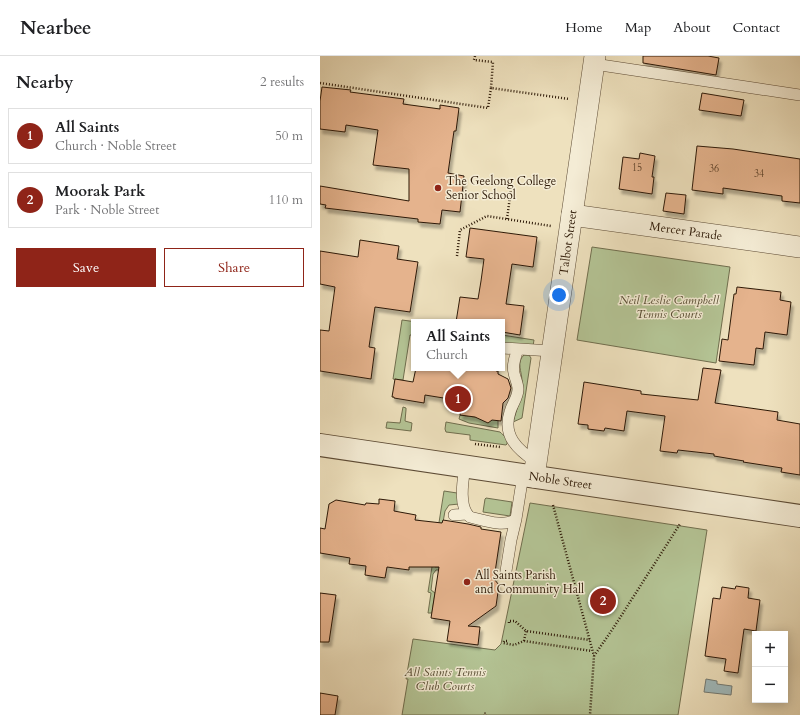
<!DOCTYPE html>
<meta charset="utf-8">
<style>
body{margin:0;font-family:Cardo,serif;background:#f6f6f6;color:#202124}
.controls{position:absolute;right:12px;bottom:12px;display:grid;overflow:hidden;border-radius:0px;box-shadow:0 2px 10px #0003}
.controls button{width:36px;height:36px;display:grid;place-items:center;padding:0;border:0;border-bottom:1px solid #e0e0e0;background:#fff;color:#202124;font:20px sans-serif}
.you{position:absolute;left:239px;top:239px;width:14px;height:14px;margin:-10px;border:3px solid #fff;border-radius:50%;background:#1a73e8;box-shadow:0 0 0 6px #1a73e833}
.badge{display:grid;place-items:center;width:26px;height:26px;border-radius:50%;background:#8f2418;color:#fff;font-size:13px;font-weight:700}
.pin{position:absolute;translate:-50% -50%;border:2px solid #fff;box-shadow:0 1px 4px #0006}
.popup{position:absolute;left:91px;top:263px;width:94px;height:52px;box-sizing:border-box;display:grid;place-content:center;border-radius:0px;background:#fff;filter:drop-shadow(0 1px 3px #0005);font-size:13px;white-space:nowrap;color:#757577}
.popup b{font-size:15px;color:#202124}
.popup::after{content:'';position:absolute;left:50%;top:100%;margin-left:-8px;border:8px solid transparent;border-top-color:#fff}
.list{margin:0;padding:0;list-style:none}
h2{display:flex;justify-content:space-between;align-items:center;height:52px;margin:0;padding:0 16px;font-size:17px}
h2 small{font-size:13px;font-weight:400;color:#757577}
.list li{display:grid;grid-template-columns:26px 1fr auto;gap:12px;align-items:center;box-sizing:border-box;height:56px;margin:0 8px 8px;padding:0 8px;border:1px solid #e0e0e0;border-radius:0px}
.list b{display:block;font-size:15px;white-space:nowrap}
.list p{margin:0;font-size:13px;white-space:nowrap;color:#757577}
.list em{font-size:13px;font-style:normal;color:#757577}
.actions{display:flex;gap:8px;padding:12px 16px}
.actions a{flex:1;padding:9px 0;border:1px solid #8f2418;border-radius:0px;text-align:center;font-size:14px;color:#8f2418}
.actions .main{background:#8f2418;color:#fff}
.map{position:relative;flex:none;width:480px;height:659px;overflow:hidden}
header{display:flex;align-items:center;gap:24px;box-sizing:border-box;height:56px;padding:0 20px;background:#fff;border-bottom:1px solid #e0e0e0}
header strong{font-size:19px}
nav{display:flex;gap:22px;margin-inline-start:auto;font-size:14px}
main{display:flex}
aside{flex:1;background:#fff}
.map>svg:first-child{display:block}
.green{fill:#b4c495;stroke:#706e4e}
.water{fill:#a0babd;stroke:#727a74}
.building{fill:#e5b38d;stroke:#2d1907;filter:url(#shadow)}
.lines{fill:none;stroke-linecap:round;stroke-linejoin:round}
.service-casing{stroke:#5d4b35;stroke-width:12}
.minor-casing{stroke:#5d4b35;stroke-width:22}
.tertiary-casing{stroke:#5d4b35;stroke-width:24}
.path{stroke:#2d1907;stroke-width:2.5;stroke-dasharray:1 2;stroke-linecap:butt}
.service{stroke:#f4ecd5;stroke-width:11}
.minor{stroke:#f4ecd5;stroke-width:21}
.tertiary{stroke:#f4ecd5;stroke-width:22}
.poi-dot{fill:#8f2418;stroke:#f4ecd5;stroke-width:1.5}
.labels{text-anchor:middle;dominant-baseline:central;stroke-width:3;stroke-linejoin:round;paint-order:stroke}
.number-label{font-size:10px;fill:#5b4028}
.poi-label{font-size:12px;fill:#2d1907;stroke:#f4ecd5;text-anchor:start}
.street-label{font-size:12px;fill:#2d1907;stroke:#f4ecd5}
.park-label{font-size:12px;font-style:italic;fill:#564c32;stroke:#f4ecd5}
</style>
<header>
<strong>Nearbee</strong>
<nav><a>Home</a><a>Map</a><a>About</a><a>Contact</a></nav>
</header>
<main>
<aside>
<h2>Nearby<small>2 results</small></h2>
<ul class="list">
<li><span class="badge">1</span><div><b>All Saints</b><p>Church · Noble Street</p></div><em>50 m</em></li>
<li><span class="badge">2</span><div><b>Moorak Park</b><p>Park · Noble Street</p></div><em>110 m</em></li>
</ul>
<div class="actions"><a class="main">Save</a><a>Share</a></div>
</aside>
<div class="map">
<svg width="480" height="659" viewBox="0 0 480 659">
<defs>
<filter id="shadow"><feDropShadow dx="2.5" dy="4.5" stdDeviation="1" flood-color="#0004"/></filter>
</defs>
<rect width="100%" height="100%" fill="#eee1be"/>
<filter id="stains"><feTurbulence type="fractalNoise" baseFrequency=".005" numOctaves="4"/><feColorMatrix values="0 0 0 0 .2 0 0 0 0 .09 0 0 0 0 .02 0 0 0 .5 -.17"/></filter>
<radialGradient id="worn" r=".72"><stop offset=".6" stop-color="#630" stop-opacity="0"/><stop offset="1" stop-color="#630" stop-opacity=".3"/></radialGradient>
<path class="green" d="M272 191 410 211 396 307 257 284Z
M82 264 97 266H94V279H90L83 324 73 323Z
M182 279 214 284 213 290 182 287Z
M204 299H209L211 302 202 362 193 366C197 353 202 339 202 325 202 316 196 306 204 299Z
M83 351 86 352V354L85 365 92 367 91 375 66 372 67 366 80 367Z
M140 359 178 364V372L149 367 139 363Z
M126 366 180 376C184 380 188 382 187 388L186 389 150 384V379L126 376 125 373Z
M124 435 137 437 139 448 129 449 125 455 115 511H119V514H116L113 518 111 534 115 537 112 557H108L111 537 108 536Z
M166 442 192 446 190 460 163 456 165 443Z
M210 447 387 474 358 659H166L165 656 164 659H82L88 623H86L93 583 175 594 181 588Z"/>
<path class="water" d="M386 623 397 625V628L412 630 411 639 384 636Z"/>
<path class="building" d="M323 0H388L399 2 396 19 323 7Z
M2 31 31 34 30 36 84 43 83 48 120 53V49L139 52 136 75H134L128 117 144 120 140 156 122 154 120 168 98 166V163L5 152 6 149 0 148V130L89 145V113L53 109 58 74 26 69 25 76 0 73V45Z
M382 37 424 44 421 60 379 54Z
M377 90 413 93 480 103V147L462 145V140L403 132V138L372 134Z
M320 97 335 100 332 121H334L332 138 299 133 303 101 319 103Z
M346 137 366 139 364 158 343 155Z
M150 172 217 181 213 211 192 208 186 248 204 250 200 279 182 276V266H136L140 241 158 243 161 225 164 203 146 201Z
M40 184 79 190 77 203 98 206 90 256 55 251 49 291 55 292 51 323 0 315V274L9 275 15 231 0 228V195L38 201Z
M417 231 461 236 460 244 471 246 467 279 445 276 443 293 436 292 434 309 399 305 402 283 408 284 414 238H416Z
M96 312H177L176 315H178V318L188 323 191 332 188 342 183 347 181 365 172 364 168 367 155 361 140 359 142 345 105 339 104 347 74 342V341H72L75 323 93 326Z
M383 312 401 314 395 347 458 356 457 364 480 368V419L461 416 462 412 423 406 424 405 394 400V398L358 394 357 397 340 395 345 360 307 355 304 375 285 372 284 375 268 373V369L258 368 264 326 321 335V338L378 344Z
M59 443 75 445 74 455 96 459 95 464 122 467 123 464 148 468 161 471V473L181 476 174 523 179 529 176 550 148 570 160 571 158 589 127 585 130 565 111 562 119 511H89V514L67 511 65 522 45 519 46 510 29 508 30 502 0 497V472L5 473 9 448 16 444 45 449 46 447 59 448Z
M416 530 429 532 428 542 440 544 436 575 424 573 418 617 404 615 406 603 385 600 393 542 400 543 402 531 415 533Z
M0 537 16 539 9 586H0Z
M0 637 18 640 15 659H0Z"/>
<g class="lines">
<g class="service-casing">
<path id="service" d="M274 8 480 39
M182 292 232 295
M198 293C195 301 192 309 194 317 195 322 198 328 198 333 198 342 192 348 190 356 182 380 198 394 216 406
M145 410C143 424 138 451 150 461 163 464 185 472 196 463L203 419
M134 459 146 458
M186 515 191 484 196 463"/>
</g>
<g class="minor-casing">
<g id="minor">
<path id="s1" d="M252 159 480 191"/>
<path id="s2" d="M214 421 275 0"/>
</g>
</g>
<g class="tertiary-casing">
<g id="tertiary">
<path id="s3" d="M0 389 480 460"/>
</g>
</g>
<path class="path" d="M155 0 154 4 173 6 171 32 249 43
M0 27 168 52 171 32
M187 163 191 133
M137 200 140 174 167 160 231 170
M155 388 180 391
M233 449 274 600 270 659
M189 567V565H195L206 575 270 584
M187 585H184L183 587 194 589 204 585 272 595
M204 585 206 575
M274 600 294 571 360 468"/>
<use href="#service" class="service"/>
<use href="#minor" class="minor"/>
<use href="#tertiary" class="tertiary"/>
</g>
<g class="poi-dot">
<circle cx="118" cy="132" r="4"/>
<circle cx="147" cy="526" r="4"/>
</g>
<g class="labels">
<g class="number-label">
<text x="317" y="112">15</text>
<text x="394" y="113">36</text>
<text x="439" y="118">34</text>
</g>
<g class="poi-label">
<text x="126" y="125">The Geelong College<tspan x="126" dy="14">Senior School</tspan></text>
<text x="155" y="519">All Saints Parish<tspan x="155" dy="14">and Community Hall</tspan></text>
</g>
<g class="street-label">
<text stroke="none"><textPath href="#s1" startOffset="115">Mercer Parade</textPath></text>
<text stroke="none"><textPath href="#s2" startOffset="237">Talbot Street</textPath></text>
<text stroke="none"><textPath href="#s3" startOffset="243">Noble Street</textPath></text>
</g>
<g class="park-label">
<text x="349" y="244">Neil Leslie Campbell<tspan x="349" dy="14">Tennis Courts</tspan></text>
<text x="125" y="616">All Saints Tennis<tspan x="125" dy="14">Club Courts</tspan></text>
</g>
</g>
<rect width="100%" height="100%" filter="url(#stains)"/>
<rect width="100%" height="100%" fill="url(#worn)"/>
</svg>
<div class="controls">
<button>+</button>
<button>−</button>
</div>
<div class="you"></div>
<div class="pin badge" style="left:138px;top:343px">1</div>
<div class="popup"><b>All Saints</b>Church</div>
<div class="pin badge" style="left:283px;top:545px">2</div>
</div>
</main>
